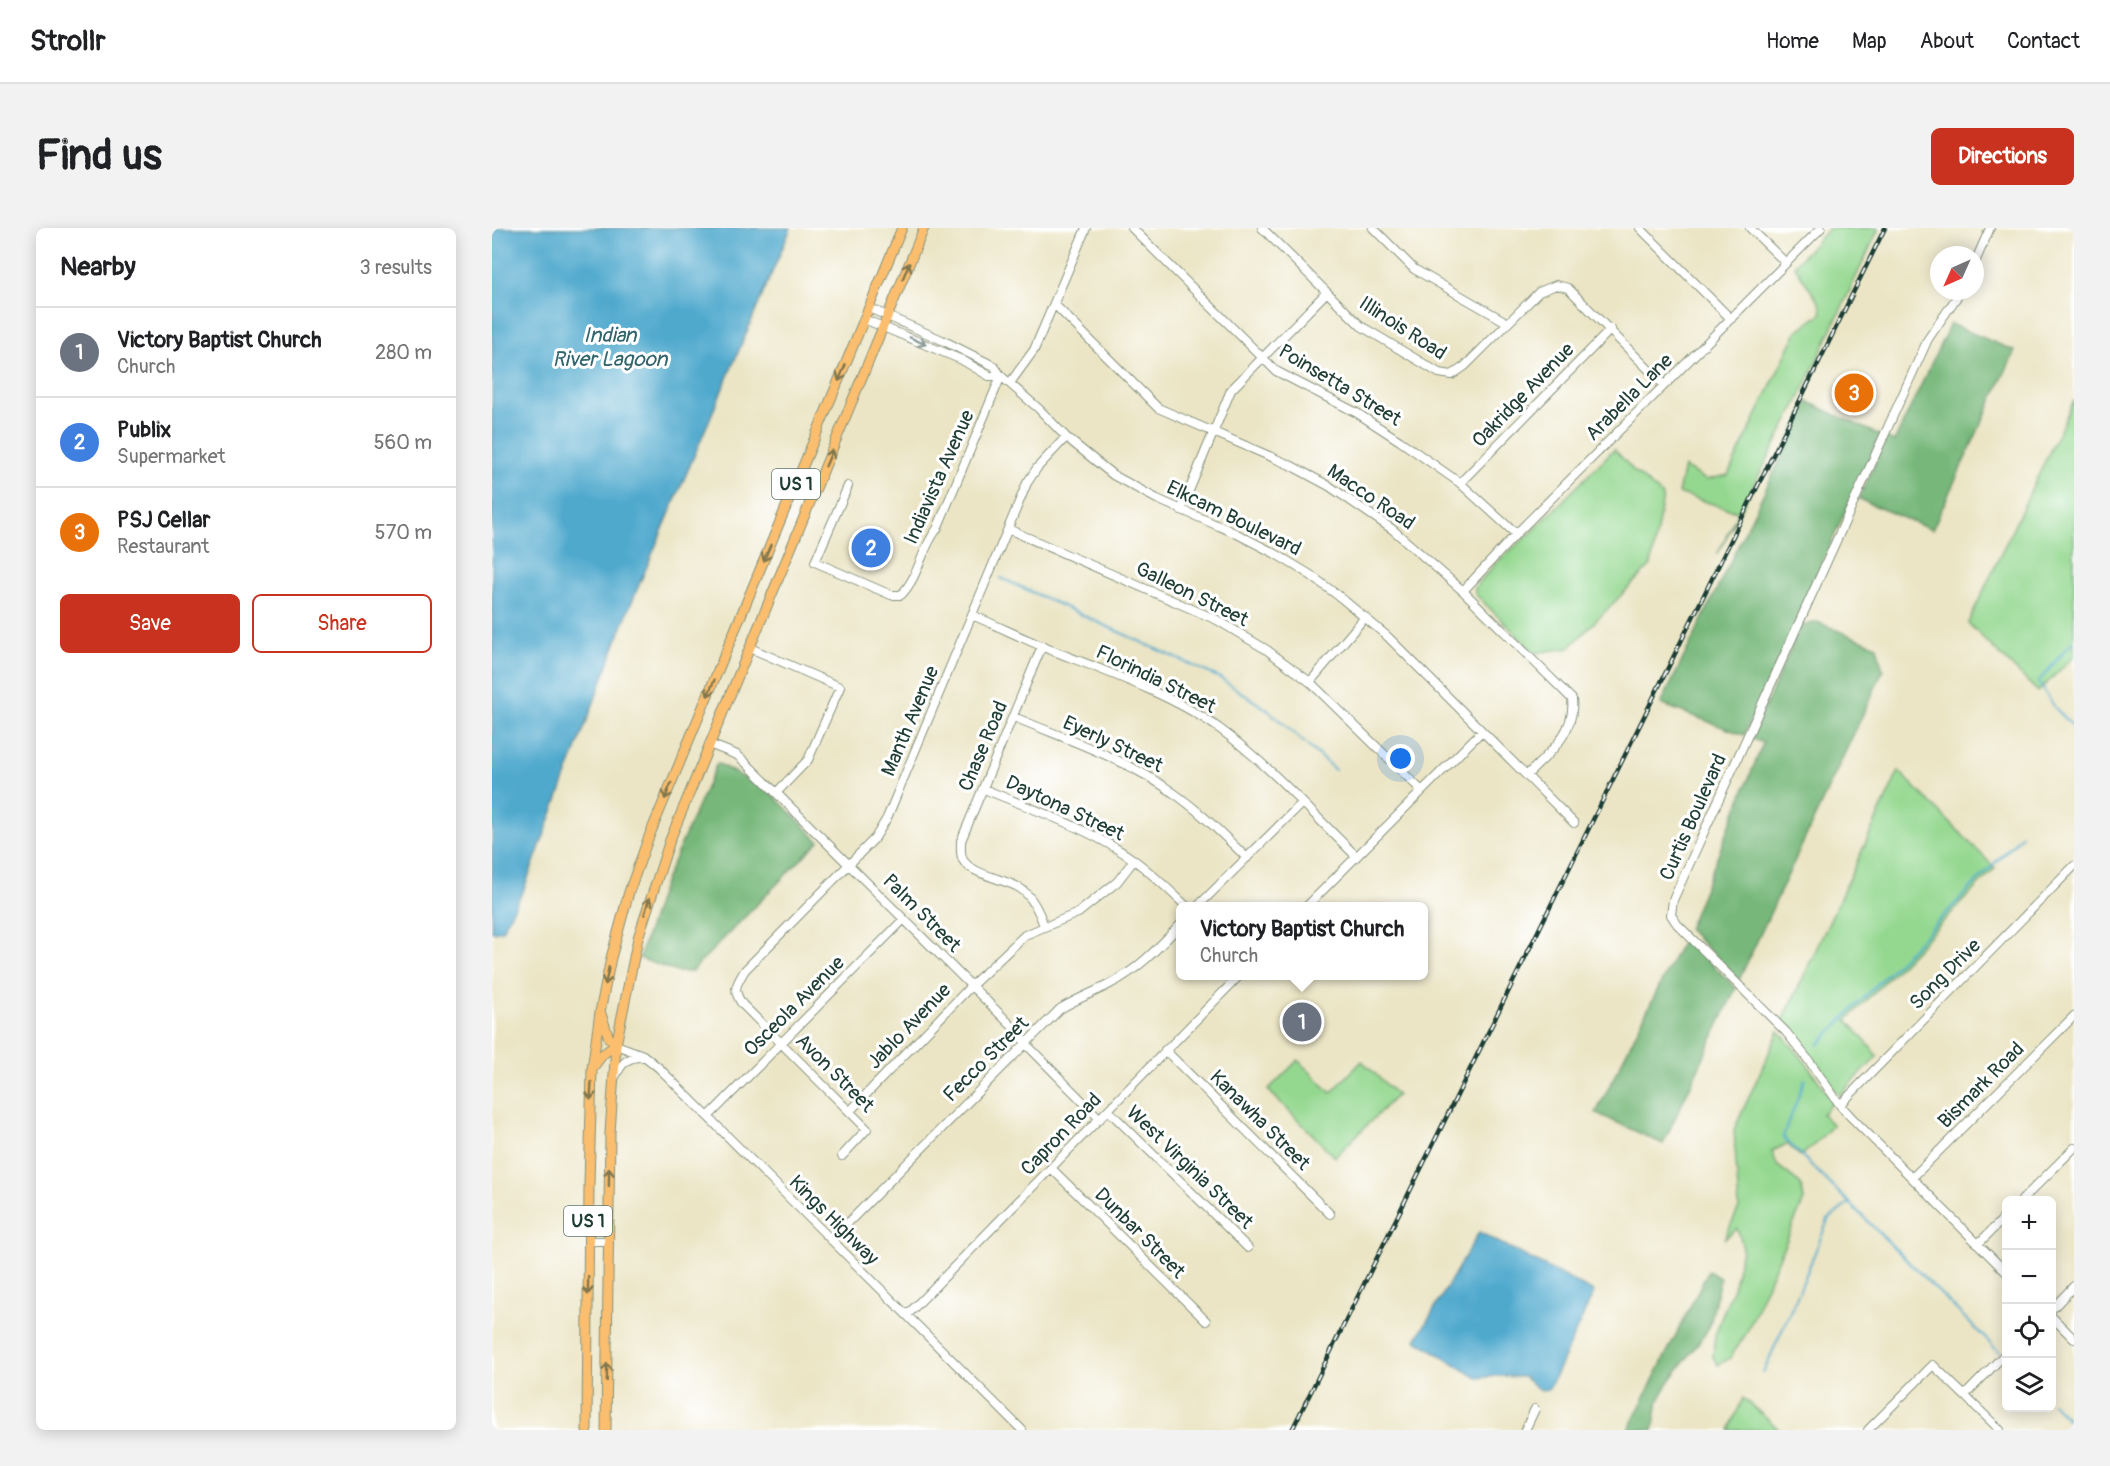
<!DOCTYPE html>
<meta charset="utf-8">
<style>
body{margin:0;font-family:Pangolin,sans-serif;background:#f2f2f2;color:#202124}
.controls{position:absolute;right:18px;bottom:18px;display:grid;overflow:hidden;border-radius:9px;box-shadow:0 3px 15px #0003}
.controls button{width:54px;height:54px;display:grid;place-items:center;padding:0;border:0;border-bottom:2px solid #e0e0e0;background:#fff;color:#202124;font:30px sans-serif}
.compass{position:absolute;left:1438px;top:18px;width:54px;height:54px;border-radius:50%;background:#fff;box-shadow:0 3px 15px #0003;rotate:225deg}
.you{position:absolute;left:909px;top:531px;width:21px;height:21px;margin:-15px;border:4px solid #fff;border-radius:50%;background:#1a73e8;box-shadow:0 0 0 9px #1a73e833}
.badge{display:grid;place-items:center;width:39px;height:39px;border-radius:50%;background:#c8321e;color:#fff;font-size:20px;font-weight:700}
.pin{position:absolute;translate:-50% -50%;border:3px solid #fff;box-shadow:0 2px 6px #0006}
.popup{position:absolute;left:684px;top:674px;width:252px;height:78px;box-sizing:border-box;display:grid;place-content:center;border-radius:9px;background:#fff;filter:drop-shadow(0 2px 4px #0005);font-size:20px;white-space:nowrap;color:#757577}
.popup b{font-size:22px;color:#202124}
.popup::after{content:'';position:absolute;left:50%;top:100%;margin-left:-12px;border:12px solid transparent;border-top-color:#fff}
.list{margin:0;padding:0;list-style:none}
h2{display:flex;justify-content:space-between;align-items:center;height:78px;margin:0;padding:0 24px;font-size:26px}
h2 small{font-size:20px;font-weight:400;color:#757577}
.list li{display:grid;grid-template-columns:39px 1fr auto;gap:18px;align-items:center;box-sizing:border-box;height:90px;padding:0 24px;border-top:2px solid #e0e0e0}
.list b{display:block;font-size:22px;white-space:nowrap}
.list p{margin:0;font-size:20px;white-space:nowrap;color:#757577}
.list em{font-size:20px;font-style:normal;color:#757577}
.actions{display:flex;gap:12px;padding:18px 24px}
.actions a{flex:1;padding:14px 0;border:2px solid #c8321e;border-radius:9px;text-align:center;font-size:21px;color:#c8321e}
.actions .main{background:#c8321e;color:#fff}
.icon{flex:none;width:33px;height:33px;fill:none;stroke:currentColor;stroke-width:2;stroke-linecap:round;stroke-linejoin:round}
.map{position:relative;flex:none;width:1582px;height:1202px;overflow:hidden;border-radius:9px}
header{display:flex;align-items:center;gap:36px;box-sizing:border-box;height:84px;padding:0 30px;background:#fff;border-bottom:2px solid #e0e0e0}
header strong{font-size:28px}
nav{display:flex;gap:33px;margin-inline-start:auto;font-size:21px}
.intro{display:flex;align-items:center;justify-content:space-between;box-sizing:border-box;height:144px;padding:0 36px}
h1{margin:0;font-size:42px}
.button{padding:15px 27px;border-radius:9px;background:#c8321e;color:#fff;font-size:21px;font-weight:700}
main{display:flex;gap:36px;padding:0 36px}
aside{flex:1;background:#fff;border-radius:9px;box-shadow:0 3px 15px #0003}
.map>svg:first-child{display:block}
.green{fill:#94d890;stroke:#5a8a62;stroke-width:1.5}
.forest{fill:#77b87a;stroke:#4b7a57;stroke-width:1.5}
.water{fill:#50a9cd;stroke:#387380;stroke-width:1.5}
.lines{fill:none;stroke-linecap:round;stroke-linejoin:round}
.stream{stroke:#50a9cd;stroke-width:2}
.minor-casing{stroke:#85917c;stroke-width:10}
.major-casing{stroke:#85917c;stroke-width:11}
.minor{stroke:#fff;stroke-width:8}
.major{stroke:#fabe6e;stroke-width:9}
.rail-casing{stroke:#1f3d34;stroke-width:4.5}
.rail{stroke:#fff;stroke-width:2;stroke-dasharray:7;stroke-linecap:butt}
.oneway{stroke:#82774e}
.oneway2{stroke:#8f9e9a}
.labels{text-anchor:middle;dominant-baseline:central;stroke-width:6;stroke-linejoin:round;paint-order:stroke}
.shield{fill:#fff;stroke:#627771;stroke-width:1.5}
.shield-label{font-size:18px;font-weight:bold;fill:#1f3d34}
.street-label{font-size:20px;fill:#1f3d34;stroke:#fff}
.water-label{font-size:21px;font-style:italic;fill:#30636a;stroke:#fff}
</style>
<header>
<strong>Strollr</strong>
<nav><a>Home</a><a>Map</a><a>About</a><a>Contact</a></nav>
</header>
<div class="intro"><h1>Find us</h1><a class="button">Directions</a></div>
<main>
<aside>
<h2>Nearby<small>3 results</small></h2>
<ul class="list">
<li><span class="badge" style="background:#6b7280">1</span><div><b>Victory Baptist Church</b><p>Church</p></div><em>280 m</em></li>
<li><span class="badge" style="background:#3f7fe0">2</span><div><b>Publix</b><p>Supermarket</p></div><em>560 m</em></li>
<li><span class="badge" style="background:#e8710a">3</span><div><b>PSJ Cellar</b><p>Restaurant</p></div><em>570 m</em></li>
</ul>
<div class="actions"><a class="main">Save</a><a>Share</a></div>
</aside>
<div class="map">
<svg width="1582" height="1202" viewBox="0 0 1582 1202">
<rect width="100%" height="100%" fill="#fff"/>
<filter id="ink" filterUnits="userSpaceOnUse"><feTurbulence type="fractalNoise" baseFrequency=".0167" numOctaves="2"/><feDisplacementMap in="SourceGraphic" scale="12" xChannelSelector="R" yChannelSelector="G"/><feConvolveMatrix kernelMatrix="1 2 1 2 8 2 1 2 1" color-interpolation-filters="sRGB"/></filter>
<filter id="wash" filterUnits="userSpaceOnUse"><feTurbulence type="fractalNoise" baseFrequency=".008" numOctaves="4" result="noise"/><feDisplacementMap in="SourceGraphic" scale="24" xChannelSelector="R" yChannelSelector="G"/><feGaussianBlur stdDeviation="1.35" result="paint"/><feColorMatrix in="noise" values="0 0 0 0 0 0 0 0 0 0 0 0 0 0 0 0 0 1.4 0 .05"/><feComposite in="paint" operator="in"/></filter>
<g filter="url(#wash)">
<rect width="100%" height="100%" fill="#ebe5c5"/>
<path class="green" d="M1337 0H1387L1306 173 1225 327 1246 284 1186 265 1192 239 1214 252 1236 247 1305 103 1330 85 1328 76 1302 37Z
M1582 172V428L1546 464 1476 395Z
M1122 221 1142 243 1171 268 1159 337 1077 420 1043 425 983 366V359L1005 334 1039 305Z
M1407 543 1503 640 1355 792 1386 828 1347 868 1321 831 1290 795Z
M1287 803 1315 836 1341 874 1330 886 1341 897 1321 918 1308 928 1295 916 1280 923 1285 937 1309 956 1312 972 1254 1106 1238 1130 1226 1137 1221 1129 1223 1107 1242 1057 1250 1022V1015L1245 1001 1232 1011 1247 980 1242 902Z
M806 832 839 865 870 833 905 867 843 929 776 862Z
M1251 1170 1288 1202H1237Z"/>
<path class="forest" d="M1458 96 1523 123 1440 302 1367 271 1394 210 1402 214Z
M1316 174 1388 207 1252 507 1169 476Z
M1325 394 1385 418 1391 443 1247 752 1196 701 1271 515 1259 510 1309 398Z
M225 535 278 564 327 613 199 744H185L147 730 171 657Z
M1192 709 1244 760 1171 916 1104 885Z
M1216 1043 1228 1050 1219 1092 1213 1106 1177 1154 1166 1174 1161 1202H1136Z"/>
<path class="water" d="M0 0H299L136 383 32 661 10 702 0 704Z
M987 1004 1102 1064 1057 1161 1047 1162 1032 1149 1005 1148 985 1150 924 1112Z"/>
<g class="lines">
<path class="stream" d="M509 350 728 450 777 483 843 542
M1582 412 1546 454 1564 481 1582 499
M1326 817 1530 607
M1313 851 1291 909 1507 1124
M1271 1145 1307 1064 1336 992 1357 975
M1560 1175 1582 1198"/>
</g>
</g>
<g filter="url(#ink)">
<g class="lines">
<g class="minor-casing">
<path id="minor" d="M640 0 784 143 865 185 908 213 968 255 1024 306
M770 0 869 98 947 145 960 147 973 138 1047 64 1064 57 1076 60 1172 157
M881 0 922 41 1016 95
M1148 0 1239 91
M1258 0 1294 35
M1483 34 1498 0
M1469 63 1436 111 1181 672 1179 687 1185 696 1294 804 1318 834 1348 877 1360 890 1514 1044
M562 76 666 180 798 237 837 258 900 301 971 363 1080 471C1084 505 1056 526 1035 547
M377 80 450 112 502 138 509 148 547 181 574 209 621 247 665 271 745 306 782 325 817 346 848 369 895 408 1082 595
M372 91 470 132 497 148H509
M518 155 542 122 594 0
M968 255 1119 101
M356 258 323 334 399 367H409C427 349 429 321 445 301L509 148
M689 282 739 162 834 65
M516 301 725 392 775 422 818 454 930 563
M971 363 1024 306 1329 0
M480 387C506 398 532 411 559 422 613 443 681 467 728 501 777 537 820 585 864 628
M550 418 469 613C469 619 468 626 471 632 479 646 512 651 526 659 540 667 547 683 552 698
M258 420 348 459 316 532 285 564
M818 454 873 389
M522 489C576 512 635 531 683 566 709 584 732 608 755 630
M217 516 245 527 252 533 528 806 533 815 608 891
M492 561C542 582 597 600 642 632 661 646 677 662 694 678
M706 678 810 575
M815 678 990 503
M124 817 151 827 167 840 530 1202
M673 822 838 986
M123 849C130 835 135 828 152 829
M1348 877 1582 638
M616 882 756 1020
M358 883 479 758 533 707 586 685 625 654 642 632
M216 889 412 691
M350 928 375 901 250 776C240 761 244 757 253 742L383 610 395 590 535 255 545 240 574 209
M560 941 714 1093
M1420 950 1582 788
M1530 972 1582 920
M339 1012 568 781C584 771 601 765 618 756 646 742 667 719 688 697
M96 1013H116
M1486 1016 1514 988
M1560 1081 1582 1058
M415 1087 747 748
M1560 1089 1582 1111
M1473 1167 1514 1125
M1033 1202 1043 1181
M1376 1202 1441 1137 1508 1202"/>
</g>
<g class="major-casing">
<path id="major" d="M109 786 117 810 124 817
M102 838 111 826 124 817
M95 1202 97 956 100 841 108 784 119 730 137 664 156 611 410 0
M114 1202 118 905 124 817 146 710 178 612 432 0"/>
</g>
<use href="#minor" class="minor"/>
<use href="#major" class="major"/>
<g class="rail-casing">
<path id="rail" d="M800 1202 1393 0"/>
</g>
<use href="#rail" class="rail"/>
</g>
<defs><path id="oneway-shaft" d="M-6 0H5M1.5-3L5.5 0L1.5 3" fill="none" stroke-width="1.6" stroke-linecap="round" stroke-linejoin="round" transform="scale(1.5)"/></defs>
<g class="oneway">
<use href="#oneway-shaft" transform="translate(414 43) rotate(-67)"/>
<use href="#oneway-shaft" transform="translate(350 145) rotate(113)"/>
<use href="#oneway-shaft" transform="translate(337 230) rotate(-67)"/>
<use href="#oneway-shaft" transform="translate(275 325) rotate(113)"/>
<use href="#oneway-shaft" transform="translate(219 460) rotate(113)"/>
<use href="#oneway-shaft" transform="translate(176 563) rotate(112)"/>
<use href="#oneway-shaft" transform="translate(155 678) rotate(-73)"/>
<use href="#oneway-shaft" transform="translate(115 748) rotate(101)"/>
<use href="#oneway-shaft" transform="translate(99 863) rotate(93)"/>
<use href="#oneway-shaft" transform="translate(117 949) rotate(-89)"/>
<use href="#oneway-shaft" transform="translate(96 1058) rotate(91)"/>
<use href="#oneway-shaft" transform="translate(115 1144) rotate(-89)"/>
</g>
<use class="oneway2" href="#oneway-shaft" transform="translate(426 113) rotate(24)"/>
</g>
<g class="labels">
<g class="shield">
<rect x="280" y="241" width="48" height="30" rx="4.5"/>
<rect x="72" y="978" width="48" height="30" rx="4.5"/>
</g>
<g class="shield-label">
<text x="304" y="256">US 1</text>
<text x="96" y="993">US 1</text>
</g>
<g class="street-label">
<text transform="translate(911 100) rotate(33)">Illinois Road</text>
<text transform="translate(848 157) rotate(31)">Poinsetta Street</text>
<text transform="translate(1031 167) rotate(-46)">Oakridge Avenue</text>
<text transform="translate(1137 169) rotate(-45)">Arabella Lane</text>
<text transform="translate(447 249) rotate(-66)">Indiavista Avenue</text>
<text transform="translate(879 269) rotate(34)">Macco Road</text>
<text transform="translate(742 290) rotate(26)">Elkcam Boulevard</text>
<text transform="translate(700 366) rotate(26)">Galleon Street</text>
<text transform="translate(664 451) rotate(26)">Florindia Street</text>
<text transform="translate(418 493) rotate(-67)">Manth Avenue</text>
<text transform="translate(621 516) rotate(25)">Eyerly Street</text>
<text transform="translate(491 518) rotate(-67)">Chase Road</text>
<text transform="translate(573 580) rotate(25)">Daytona Street</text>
<text transform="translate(1201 589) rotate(-66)">Curtis Boulevard</text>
<text transform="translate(430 685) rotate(45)">Palm Street</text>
<text transform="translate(1453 746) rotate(-45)">Song Drive</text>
<text transform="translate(302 778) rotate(-45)">Osceola Avenue</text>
<text transform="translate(417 798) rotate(-46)">Jablo Avenue</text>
<text transform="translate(494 831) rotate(-45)">Fecco Street</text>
<text transform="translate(343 845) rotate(45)">Avon Street</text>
<text transform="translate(1489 857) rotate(-45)">Bismark Road</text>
<text transform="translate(768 892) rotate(45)">Kanawha Street</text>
<text transform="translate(569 906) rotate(-46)">Capron Road</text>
<text transform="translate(698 939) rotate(44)">West Virginia Street</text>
<text transform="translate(342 992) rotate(45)">Kings Highway</text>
<text transform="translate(648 1005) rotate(45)">Dunbar Street</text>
</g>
<g class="water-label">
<text x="118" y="107">Indian<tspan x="118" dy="24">River Lagoon</tspan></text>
</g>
</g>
</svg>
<div class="controls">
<button>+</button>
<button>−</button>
<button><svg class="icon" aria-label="locate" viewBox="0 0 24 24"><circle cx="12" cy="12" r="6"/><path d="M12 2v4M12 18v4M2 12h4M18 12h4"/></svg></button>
<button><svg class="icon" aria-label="layers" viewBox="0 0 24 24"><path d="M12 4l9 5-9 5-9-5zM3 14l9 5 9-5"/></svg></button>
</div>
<svg class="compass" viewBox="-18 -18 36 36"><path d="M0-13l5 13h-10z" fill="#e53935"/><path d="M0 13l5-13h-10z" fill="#757577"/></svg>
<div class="you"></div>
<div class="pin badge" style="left:810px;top:794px;background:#6b7280">1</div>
<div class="popup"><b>Victory Baptist Church</b>Church</div>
<div class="pin badge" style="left:379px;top:320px;background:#3f7fe0">2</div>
<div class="pin badge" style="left:1362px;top:165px;background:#e8710a">3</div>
</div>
</main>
